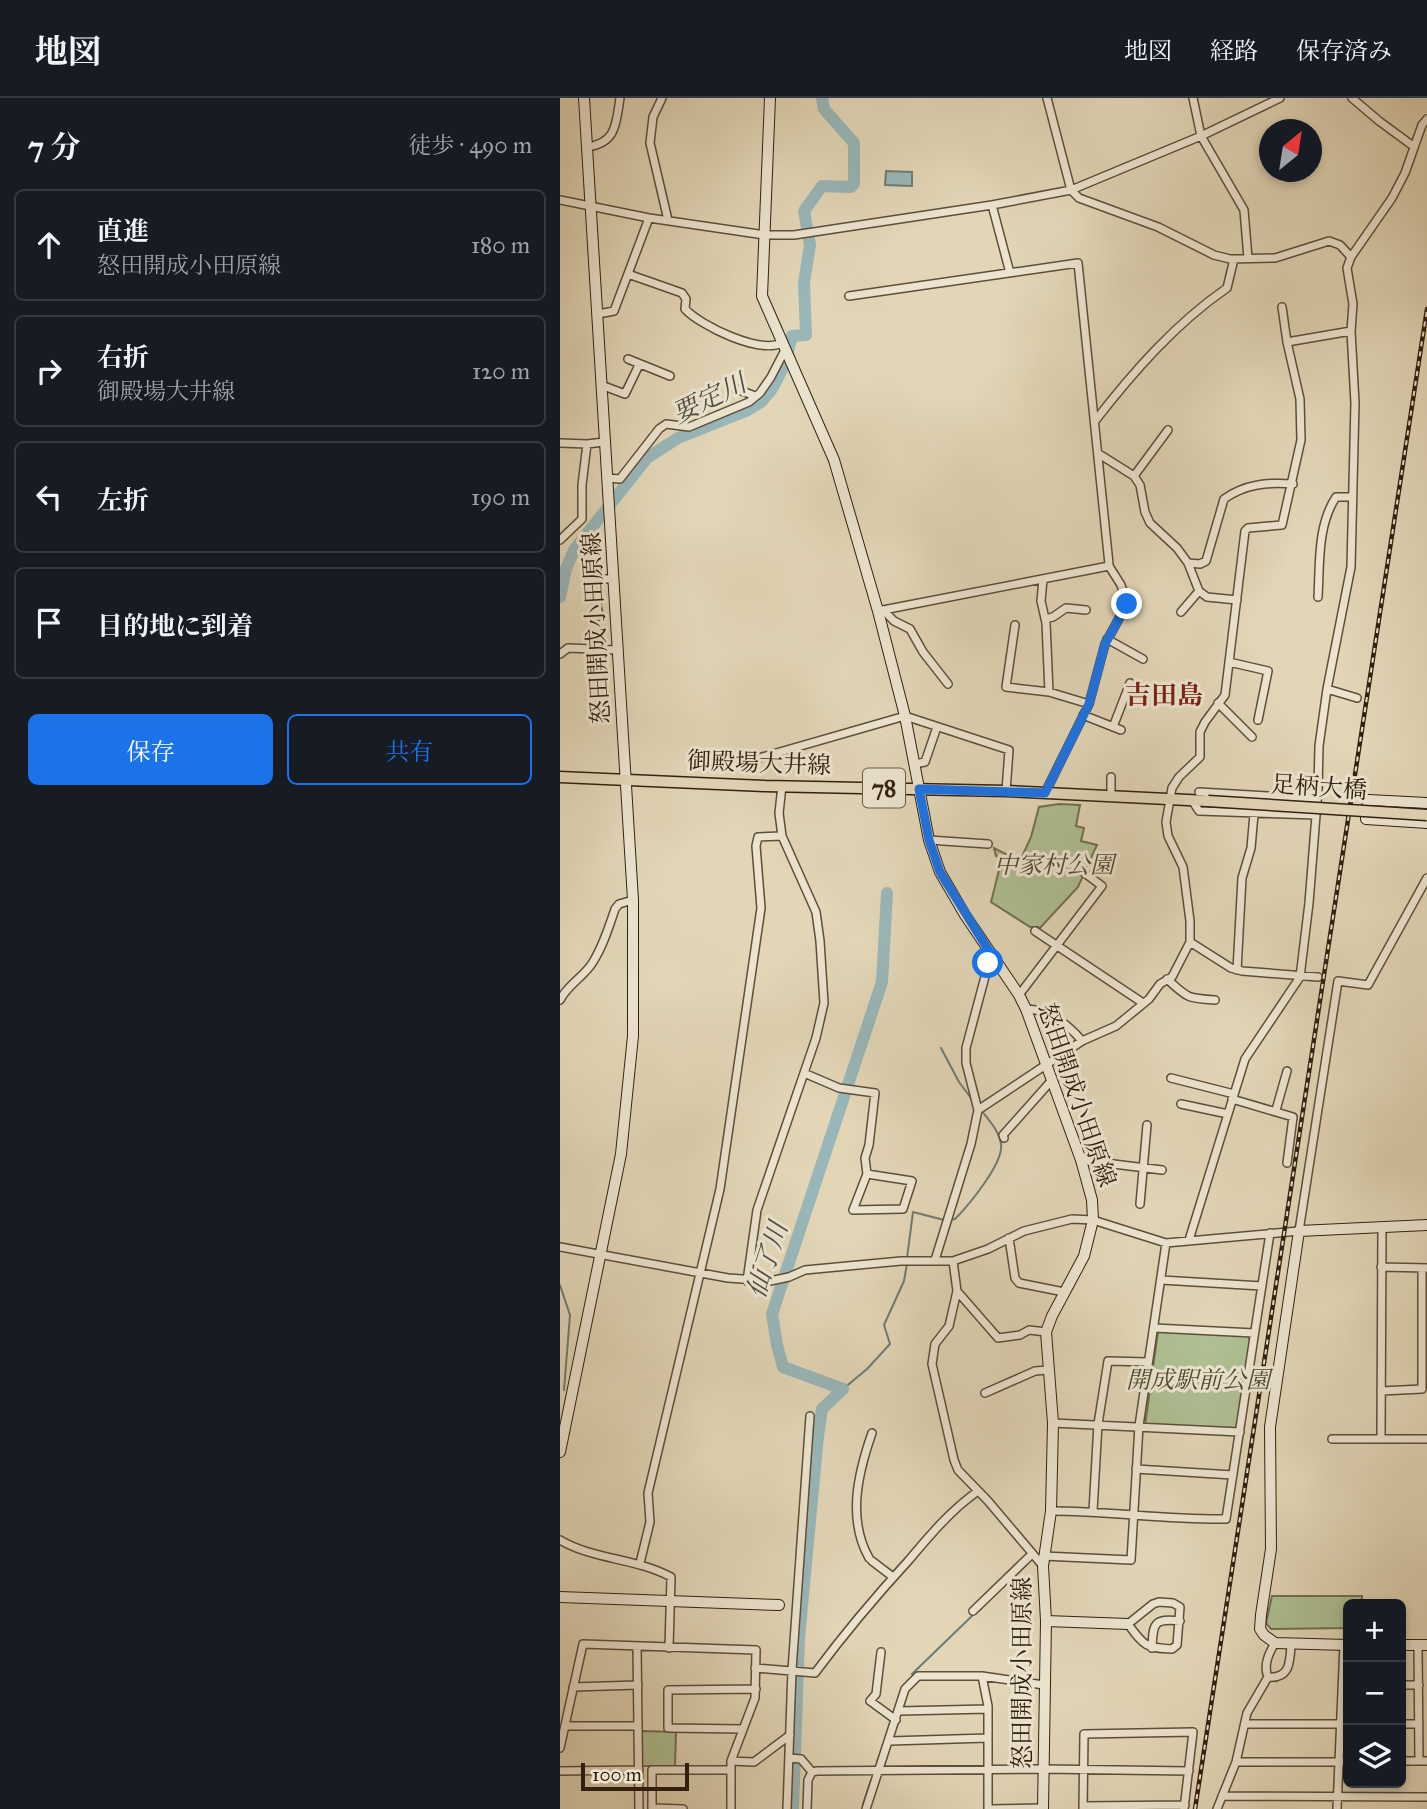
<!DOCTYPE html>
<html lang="ja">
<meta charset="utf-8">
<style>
body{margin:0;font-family:"IM FELL Great Primer","Noto Serif JP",serif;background:#242831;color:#f1f3f6}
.controls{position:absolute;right:21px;bottom:21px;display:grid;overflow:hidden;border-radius:10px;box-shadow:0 4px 10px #0003}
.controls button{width:63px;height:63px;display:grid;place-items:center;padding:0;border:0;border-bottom:2px solid #363941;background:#171b24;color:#f1f3f6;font:35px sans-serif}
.compass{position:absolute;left:699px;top:21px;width:63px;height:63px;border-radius:50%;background:#171b24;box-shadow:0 4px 10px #0003;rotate:30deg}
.scale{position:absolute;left:21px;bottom:18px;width:108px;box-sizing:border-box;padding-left:7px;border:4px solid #31200f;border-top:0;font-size:19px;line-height:24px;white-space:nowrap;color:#31200f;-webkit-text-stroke:5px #ece4d0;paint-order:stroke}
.stop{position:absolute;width:21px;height:21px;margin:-16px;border:5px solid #1a73e8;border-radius:50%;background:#fff}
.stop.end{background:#1a73e8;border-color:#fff;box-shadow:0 2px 7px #0008}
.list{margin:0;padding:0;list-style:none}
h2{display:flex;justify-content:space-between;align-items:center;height:91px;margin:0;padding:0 28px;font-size:30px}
h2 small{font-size:23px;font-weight:400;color:#9ea1a6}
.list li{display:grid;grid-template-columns:46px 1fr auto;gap:21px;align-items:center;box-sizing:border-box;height:112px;margin:0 14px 14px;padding:0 14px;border:2px solid #363941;border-radius:10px}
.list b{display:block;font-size:26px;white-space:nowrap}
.list p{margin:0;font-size:23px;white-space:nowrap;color:#9ea1a6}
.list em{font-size:23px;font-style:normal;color:#9ea1a6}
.actions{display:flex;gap:14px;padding:21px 28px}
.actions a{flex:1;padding:16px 0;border:2px solid #1a73e8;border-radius:10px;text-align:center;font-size:24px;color:#1a73e8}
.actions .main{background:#1a73e8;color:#fff}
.icon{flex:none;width:38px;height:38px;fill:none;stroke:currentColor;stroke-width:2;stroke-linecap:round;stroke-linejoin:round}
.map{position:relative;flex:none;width:867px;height:1711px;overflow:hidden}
header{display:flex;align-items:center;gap:42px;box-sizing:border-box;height:98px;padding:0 35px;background:#171b24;border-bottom:2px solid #363941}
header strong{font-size:33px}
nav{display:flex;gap:38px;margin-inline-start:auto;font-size:24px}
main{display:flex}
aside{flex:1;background:#171b24}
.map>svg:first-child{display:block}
.green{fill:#aebf92;stroke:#707050;stroke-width:2}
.water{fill:#99b7b9;stroke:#6f7b75;stroke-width:2}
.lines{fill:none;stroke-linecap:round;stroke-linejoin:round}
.stream{stroke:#6f7b75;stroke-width:2}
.river{stroke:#99b7b9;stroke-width:12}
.street-casing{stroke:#5d4e39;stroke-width:10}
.secondary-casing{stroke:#31200f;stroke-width:12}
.primary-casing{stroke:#31200f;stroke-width:13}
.street{stroke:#ece4d0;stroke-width:7}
.secondary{stroke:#ece4d0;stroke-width:10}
.primary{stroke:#e2d6b7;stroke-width:10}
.rail-casing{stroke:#31200f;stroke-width:4.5}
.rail{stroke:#ece4d0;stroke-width:2;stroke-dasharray:5;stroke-linecap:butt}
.primary-bridge-casing{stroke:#31200f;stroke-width:13;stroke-linecap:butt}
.primary-bridge{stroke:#e2d6b7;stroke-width:10}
.route{stroke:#1a73e8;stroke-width:9}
.labels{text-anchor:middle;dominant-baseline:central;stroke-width:6;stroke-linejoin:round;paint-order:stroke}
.shield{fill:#ece4d0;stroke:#695b49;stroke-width:2}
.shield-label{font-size:23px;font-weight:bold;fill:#31200f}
.street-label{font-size:24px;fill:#31200f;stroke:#ece4d0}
.park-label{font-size:24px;font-style:italic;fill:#504830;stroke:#ece4d0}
.water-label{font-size:26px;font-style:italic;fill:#504d42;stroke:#ece4d0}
.neighbourhood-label{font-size:26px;font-weight:bold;fill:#7a1f14;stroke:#ece4d0}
</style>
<header>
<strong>地図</strong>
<nav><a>地図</a><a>経路</a><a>保存済み</a></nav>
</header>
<main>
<aside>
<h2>7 分<small>徒歩 · 490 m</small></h2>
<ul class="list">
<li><svg class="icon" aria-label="ahead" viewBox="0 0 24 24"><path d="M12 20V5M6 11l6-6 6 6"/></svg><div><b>直進</b><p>怒田開成小田原線</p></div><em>180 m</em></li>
<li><svg class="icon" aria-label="right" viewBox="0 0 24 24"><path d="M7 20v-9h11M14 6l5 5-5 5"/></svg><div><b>右折</b><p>御殿場大井線</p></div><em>120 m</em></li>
<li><svg class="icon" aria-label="left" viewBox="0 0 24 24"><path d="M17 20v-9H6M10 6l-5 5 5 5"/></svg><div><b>左折</b></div><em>190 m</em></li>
<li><svg class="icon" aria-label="arrive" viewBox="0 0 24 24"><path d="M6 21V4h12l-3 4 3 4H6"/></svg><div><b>目的地に到着</b></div></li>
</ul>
<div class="actions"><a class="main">保存</a><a>共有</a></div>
</aside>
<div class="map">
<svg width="867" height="1711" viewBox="0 0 867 1711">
<rect width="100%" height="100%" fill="#e2d6b7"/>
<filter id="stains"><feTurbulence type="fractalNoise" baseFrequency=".00286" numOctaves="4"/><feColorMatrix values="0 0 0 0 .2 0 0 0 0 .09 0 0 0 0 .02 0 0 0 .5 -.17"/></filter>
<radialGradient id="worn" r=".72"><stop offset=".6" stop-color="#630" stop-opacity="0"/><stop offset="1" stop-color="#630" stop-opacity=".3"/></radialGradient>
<path class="green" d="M499 706 520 707 516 728 524 730 521 743 537 747 518 789 479 831 478 829H470L431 804 442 760 436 758 434 750 460 763 471 739 479 709Z
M598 1233 688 1238 691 1244 679 1331 585 1327Z
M712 1498H802V1505L804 1506H788V1530L711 1531 706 1525Z
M82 1633 116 1634 115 1668H82Z"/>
<path class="water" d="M326 73 352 74V88L325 87Z"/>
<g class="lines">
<path class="stream" d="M381 950 399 984 411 1000
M390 1122 395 1121C408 1108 444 1065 441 1046 439 1033 429 1022 421 1012
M347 1160 353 1114 384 1122
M0 1187 10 1217 4 1292
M283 1291 307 1271 330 1246 324 1227 344 1183 347 1166
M352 1576 414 1516
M317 1664 324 1645
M303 1706 311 1682"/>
<path class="river" d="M0 499 6 471 14 452 87 360 118 340 186 313 201 304 212 291 224 268 232 238 246 237 244 185 250 147 244 113 262 88 291 89 294 86V45L264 11 262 0
M233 1711 239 1540 258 1338 262 1311 283 1291 223 1269 217 1247 212 1216 322 884 327 795"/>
<g class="street-casing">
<path id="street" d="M102 0 93 19 90 45 108 122
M487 0 511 92 519 100 598 129 654 157 670 161 715 160 769 143 780 147 791 159
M633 0 641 38 684 112 688 160
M792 0 819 23 853 48
M27 49C57 45 56 25 60 0
M0 102 89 120 205 137H234L432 107 511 92 641 38 720 0
M432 107 450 175
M68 176 122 195 126 201 125 211C141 228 199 256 222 245
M289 198 518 165 549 466V468L318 513
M38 216 54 213 89 120
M727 244 791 233
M68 261 110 278
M41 287 65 296 79 267
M169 288 195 298
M535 323C573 274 616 225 667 190L674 161
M0 345 27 346 44 344
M539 356 574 378 580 387 585 414 590 425 617 450 628 465 639 493 647 499 677 502
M574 378 608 332
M47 380 60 381 99 331 106 326 129 329 189 304 200 295 211 279 225 252
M0 442 22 421V387L27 346
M628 465 640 466 646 463 664 401C685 386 708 384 733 386
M483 481 481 503 486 525 489 594
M758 499C760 466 757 428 776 399H792
M323 512 334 523 350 531 363 554 388 586
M621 514 639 493
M39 518 32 481H54
M485 521 493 519 506 510 526 512
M455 527 446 589 489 594 529 606 485 695
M547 541 583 561
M0 556 8 550 57 552
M669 564 708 573 698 622
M767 591 797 600
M658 605 692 639
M529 606 545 546 567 506 561 487 549 468
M523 617 561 632
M553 629 570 585
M354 666 365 664 377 629
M171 668 345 618 449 652 446 693
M551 679V698
M639 694 757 701
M632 702 639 713 756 717
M369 742 428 746
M475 833 583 905
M630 844 671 870 682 873 758 879
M677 872 682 780 691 750 694 716 690 697
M607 881C628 900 626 900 655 902
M459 897 542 788 522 773
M0 902C8 886 24 879 33 864 43 848 49 829 55 811L59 806 73 802
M466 911C488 911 509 927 522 943
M244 975 279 990 315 995 309 1047 305 1060 307 1076 293 1112 343 1111 352 1083 307 1076
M611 980 674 996
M672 1001 733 1019 727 1065
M621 1006 668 1016
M418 1012 406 965V950L431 856
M716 1012 727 973
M444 1040 443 1037 492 982
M521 1062 602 1072
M580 1106 587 1027
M449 1140 455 1180 459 1185 504 1194
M629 1142 685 961 740 879 749 805 758 692 759 648 767 591 791 469 795 305 791 233 793 206 787 170 791 159 832 100 845 75 862 27 867 21
M0 1149 168 1180 210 1183 229 1179 245 1172 341 1163H393L428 1151 464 1133 512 1121 533 1122 606 1145 739 1133 778 883 808 887 867 780
M375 1162 411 1046 418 1012 522 943 556 928 589 901 600 886 612 879 630 844V823L623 769 608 738 606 724 612 690 619 679 640 659V634L645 624 665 597 685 433 688 430 722 427 741 342 740 301 727 244 722 209
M393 1163 397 1193 389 1228 375 1246 372 1266 394 1362 398 1372 428 1403 483 1468
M821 1169 867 1170
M601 1182 702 1188
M187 1183 197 1112 256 940 264 905 260 843 256 814 222 738 219 715 222 688
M397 1193 438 1240 460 1237 469 1232 486 1234
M594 1230 694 1235
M821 1293 862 1291V1170
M425 1295 475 1273 488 1272
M493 1325 680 1334
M772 1341H867
M821 1341 822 1130
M576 1371 673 1377
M491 1413C549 1413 607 1422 666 1421L710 1135
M533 1413 538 1326 548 1263 588 1264
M0 1442C34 1462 76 1460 111 1479L109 1550
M483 1458 571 1462 579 1328 606 1145
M309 1460C287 1421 298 1375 312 1335
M312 1463 333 1479
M80 1465 90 1424 88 1395 160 1091 201 810 196 748 198 739 222 738
M599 1504 613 1505 620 1509 617 1547 612 1551C586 1550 584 1548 568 1526L593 1506Z
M413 1513 471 1457
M715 1545C709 1555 703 1567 708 1579 730 1581 730 1564 731 1547
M858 1547 859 1663
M77 1548 79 1711
M592 1550C593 1526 593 1520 620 1523
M321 1554 316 1596 310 1603 336 1622
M195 1570 255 1575C284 1536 316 1498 349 1462 370 1437 391 1412 418 1393
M422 1578 428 1608V1711
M841 1587H859
M13 1589 78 1587
M339 1613 428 1611
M685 1626H788
M841 1626H859
M5 1628H78
M183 1631 108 1630V1592L196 1591
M330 1643 427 1640
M0 1650 23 1546 196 1552 195 1600 171 1663V1711
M229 1660 241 1661 252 1674
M171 1663 194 1664 230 1637
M841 1663H867
M676 1664H788
M0 1673 79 1672
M662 1698 867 1699
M523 1708 625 1707
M123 1711 92 1710V1672H170
M227 1711 232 1572 250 1318
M247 1711 248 1682 252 1674 257 1673 483 1671 629 1673
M306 1711 345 1591 358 1578H422L484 1587
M430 1711 483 1710
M523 1711 524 1636 633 1634 624 1711
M657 1711 676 1664 687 1615 708 1579
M777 1711 784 1547"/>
</g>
<g class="secondary-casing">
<path id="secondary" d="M210 0 202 198 274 362 318 513 345 618 369 742 380 774 405 817 459 897 466 911 521 1062 532 1102 533 1122 524 1158 492 1218 486 1234 493 1325 491 1413 483 1468 486 1523 483 1711
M867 705 808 702 806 721 867 725
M0 1354 61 1056 73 938V802L24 0
M0 1499 219 1507
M486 1523 568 1526
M788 1547 715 1545 704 1537 700 1531 701 1517 711 1451 710 1329 739 1133 867 1127
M841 1547H867"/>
</g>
<g class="primary-casing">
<path id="primary" d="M0 679 205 688 446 693 648 703"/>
</g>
<use href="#street" class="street"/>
<use href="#secondary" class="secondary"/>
<use href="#primary" class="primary"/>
<g class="rail-casing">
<path id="rail" d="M635 1711 867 211"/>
</g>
<use href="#rail" class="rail"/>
<g class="primary-bridge-casing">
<path id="primary-bridge" d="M648 703 867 717"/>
</g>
<use href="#primary-bridge" class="primary-bridge"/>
</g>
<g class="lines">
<path class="route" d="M428 865 431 856 380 774 369 742 359 691 485 695 529 606 545 546 567 506"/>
</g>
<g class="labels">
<rect class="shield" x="303" y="670.5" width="42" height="39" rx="5"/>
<g class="shield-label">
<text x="324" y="690">78</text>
</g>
<g class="street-label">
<text transform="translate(36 530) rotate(-93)">怒田開成小田原線</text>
<text transform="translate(199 665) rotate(2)">御殿場大井線</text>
<text transform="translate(759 689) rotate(4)">足柄大橋</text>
<text transform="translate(517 997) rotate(71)">怒田開成小田原線</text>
<text transform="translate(462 1575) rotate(-90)">怒田開成小田原線</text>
</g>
<g class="park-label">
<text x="494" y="767">中家村公園</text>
<text x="638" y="1282">開成駅前公園</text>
</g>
<g class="water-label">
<text transform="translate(149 300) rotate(-26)">要定川</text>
<text transform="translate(207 1162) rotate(-72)">仙了川</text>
</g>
<g class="neighbourhood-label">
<text x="604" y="597">吉田島</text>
</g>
</g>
<rect width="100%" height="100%" filter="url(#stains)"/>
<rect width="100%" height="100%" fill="url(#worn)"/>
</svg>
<div class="controls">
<button>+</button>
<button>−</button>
<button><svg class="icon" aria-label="layers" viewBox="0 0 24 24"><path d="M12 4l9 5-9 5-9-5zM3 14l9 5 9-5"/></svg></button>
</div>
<svg class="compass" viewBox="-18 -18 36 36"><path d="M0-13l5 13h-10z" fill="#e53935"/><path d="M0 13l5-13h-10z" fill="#9ea1a6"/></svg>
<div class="scale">100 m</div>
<div class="stop" style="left:428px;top:865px"></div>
<div class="stop end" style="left:567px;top:506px"></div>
</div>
</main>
